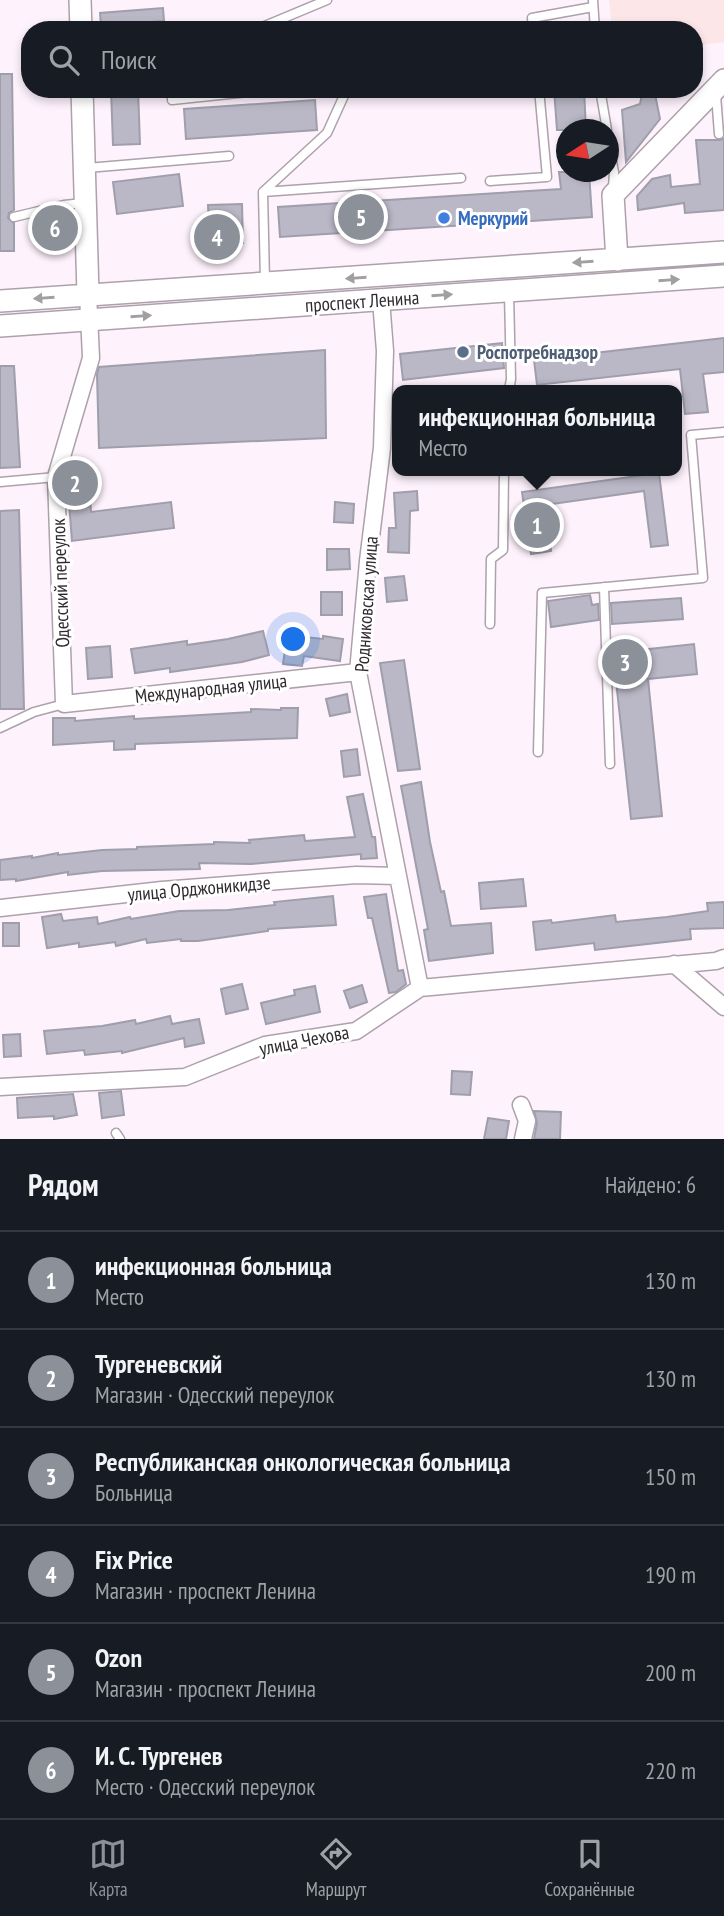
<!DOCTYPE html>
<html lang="ru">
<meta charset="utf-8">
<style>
body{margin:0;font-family:"PT Sans Narrow",sans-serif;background:#242831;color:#f1f3f6}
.compass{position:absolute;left:556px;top:119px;width:63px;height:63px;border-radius:50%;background:#171b24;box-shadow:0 4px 10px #0003;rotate:258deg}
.you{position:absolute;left:294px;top:640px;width:24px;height:24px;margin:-18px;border:5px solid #fff;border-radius:50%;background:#1a73e8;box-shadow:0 0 0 10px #1a73e833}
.badge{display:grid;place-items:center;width:46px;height:46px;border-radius:50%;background:#8c9099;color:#fff;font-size:23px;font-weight:700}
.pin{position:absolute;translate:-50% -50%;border:4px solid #fff;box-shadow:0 2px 7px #0006}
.popup{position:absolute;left:392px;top:385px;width:290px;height:91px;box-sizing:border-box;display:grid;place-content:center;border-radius:14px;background:#171b24;filter:drop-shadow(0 2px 5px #0005);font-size:23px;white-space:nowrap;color:#9ea1a6}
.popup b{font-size:26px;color:#f1f3f6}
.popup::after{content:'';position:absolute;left:50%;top:100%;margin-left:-14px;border:14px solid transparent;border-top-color:#171b24}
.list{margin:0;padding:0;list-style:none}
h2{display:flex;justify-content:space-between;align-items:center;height:91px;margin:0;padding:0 28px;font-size:30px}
h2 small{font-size:23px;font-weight:400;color:#9ea1a6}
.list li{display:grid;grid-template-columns:46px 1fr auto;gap:21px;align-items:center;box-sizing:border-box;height:98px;padding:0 28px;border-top:2px solid #363941}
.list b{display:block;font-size:26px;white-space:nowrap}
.list p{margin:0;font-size:23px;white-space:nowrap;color:#9ea1a6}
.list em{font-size:23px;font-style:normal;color:#9ea1a6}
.icon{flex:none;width:38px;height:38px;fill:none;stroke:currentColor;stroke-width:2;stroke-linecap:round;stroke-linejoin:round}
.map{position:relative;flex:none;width:724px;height:1139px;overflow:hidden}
.search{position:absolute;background:#171b24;box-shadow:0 4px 10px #0003;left:21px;right:21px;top:21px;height:77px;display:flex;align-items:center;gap:18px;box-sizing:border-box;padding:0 24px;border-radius:28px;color:#9ea1a6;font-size:26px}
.sheet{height:679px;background:#171b24}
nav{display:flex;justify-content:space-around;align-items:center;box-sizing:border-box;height:98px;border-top:2px solid #363941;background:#171b24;font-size:19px;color:#9ea1a6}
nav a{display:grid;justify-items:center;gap:4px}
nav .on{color:#8c9099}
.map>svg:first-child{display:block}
.education{fill:#fce6e7}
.building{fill:#bab8c6;stroke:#9f9eab;stroke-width:2}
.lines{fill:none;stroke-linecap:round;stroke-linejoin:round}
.lane-casing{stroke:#ada1ab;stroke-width:11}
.street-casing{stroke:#ada1ab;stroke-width:19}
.secondary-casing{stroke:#ada1ab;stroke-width:24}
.lane{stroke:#fff;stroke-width:8}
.street{stroke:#fff;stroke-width:16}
.secondary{stroke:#fff;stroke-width:21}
.oneway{fill:#a19fa1}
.shop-dot{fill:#3f7fe0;stroke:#fff;stroke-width:2.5}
.service-dot{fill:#5c6f8a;stroke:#fff;stroke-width:2.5}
.labels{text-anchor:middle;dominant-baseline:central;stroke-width:6;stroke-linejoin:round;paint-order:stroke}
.shop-label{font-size:19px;font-weight:bold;fill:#366cbe;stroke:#fff;text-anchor:start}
.street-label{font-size:19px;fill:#2f2a2e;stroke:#fff}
.service-label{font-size:19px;font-weight:bold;fill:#4e5e75;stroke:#fff;text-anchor:start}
</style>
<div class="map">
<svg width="724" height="1139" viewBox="0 0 724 1139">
<rect width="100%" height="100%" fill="#fef2fd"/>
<path class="education" d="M609 0H724V42L694 46V30H614L612 29Z"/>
<path class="building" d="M163 8 164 21 101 26 100 13Z
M0 74H12L14 210 9 213 8 218 14 223V251H0Z
M111 89H138L140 144 113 145Z
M554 89H584L586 130H557Z
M643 89H654L660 119 626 162 622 110 640 104Z
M315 100 317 130 186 139 184 109Z
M724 138V210L685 213 684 203 638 210 637 196 652 179 670 175 671 187 700 184 696 140H720Z
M559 172H589L592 217 280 237 278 207 561 189Z
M179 174 183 206 117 214 113 182Z
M242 204 243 243 210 244 208 205Z
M724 338V372L703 374 708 412 685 414 680 369 537 385 534 360Z
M502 343 504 368 403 380 400 354Z
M325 350 326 438 99 448 97 374 99 367Z
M0 366H14L20 467 0 468Z
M88 469 91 512 171 502 174 528 72 541 67 477 69 470Z
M659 473 668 545 651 547 644 491 545 505 551 551 531 554 522 492Z
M417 491 418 510 410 511 409 553 388 552 389 528H396L394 493Z
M335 502 354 504 353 523 334 522Z
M19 510 24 709H0V511Z
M327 549H349L350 569 327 570Z
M404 576 407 600 387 602 385 578Z
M321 592H342V615H321Z
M590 595 592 605 598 604 599 620 551 627 548 601Z
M681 598 683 619 612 624 611 603Z
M263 631 269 655 242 662 170 672V668L135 673 131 649 187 641V645L228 639Z
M287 635 323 639V636L343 639 340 661 304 656 302 666 283 664Z
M694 644 697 674 648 679 662 816 631 819 613 653Z
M110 646 112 677 88 679 86 648Z
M404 660 420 769 398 771 380 663Z
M347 694 350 712 330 716 326 699Z
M281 708H298L297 738 135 744V749L114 750V741L53 745V718H75V721L134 716V719L251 712V709L281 710Z
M357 749 360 775 344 777 341 751Z
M421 782 430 842 441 892 444 891 451 926 491 923 493 953 429 961 424 930 428 929 401 786Z
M363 794 372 837H375L377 858 361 859V854L251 864 199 863 200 869 102 871 68 875V872L16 881V879L0 880V860L32 856V858L58 853V855L102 850 137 849V847L214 844V842L250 843 249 840 304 835 305 841 355 837 347 797Z
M523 879 526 906 481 909 479 883Z
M386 894 398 971 403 970 406 984 396 992 389 993 372 918H368L364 897Z
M333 896 336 925 268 929V931L198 941H181V939L147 943 146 939 116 946 115 942 79 947V943L47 948 42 917 61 914 63 921 97 917 98 924 130 917 131 919 179 911 228 910 275 905 274 902Z
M724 902V928L690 929 691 939 595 950 594 943 536 950 533 922 551 920 552 923 615 915 616 922 667 917 708 911 707 903Z
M3 923H19V946H3Z
M242 984 248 1009 226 1014 221 989Z
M362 985 367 1002 350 1008 344 991Z
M315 986 320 1012 266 1024 261 1003 295 995 294 990Z
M170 1016 172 1024 199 1019 204 1043 185 1047 184 1038 122 1053V1051L85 1055 84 1050 47 1054 44 1031 102 1026 135 1020 136 1024Z
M20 1034 21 1056 4 1057 3 1035Z
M452 1071 472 1072 470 1095 451 1094Z
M121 1091 124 1115 102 1118 99 1093Z
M73 1094 77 1115 54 1119V1116L18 1118 17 1098Z
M534 1111 561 1112 560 1139H534L537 1123Z
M488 1118 509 1121 506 1139H484Z"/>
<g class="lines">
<g class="lane-casing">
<path id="lane" d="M593 0 595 30
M255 30 327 0
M533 30 532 18 593 7
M172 89V100L278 89
M600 89 607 130
M716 95 719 134
M608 141 614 172 613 188
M87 168 229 156
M490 181 547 177 539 89
M263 192 327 133 347 89
M14 217 64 205 83 203
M265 281 263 192 461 178
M509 390 511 379 509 294
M0 482 56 477
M604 587 610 764
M490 624 491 559 503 550 504 471
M0 728 34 712 64 704
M538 752 542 593 703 578 691 435 724 432
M116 1133 120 1139"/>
</g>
<g class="street-casing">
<path id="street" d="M88 294 91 358 56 477 64 704 358 672
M381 300 385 351 382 448 368 561 358 672 420 988
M0 908 162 890 356 875 398 876
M674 964 724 1007
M0 1087 185 1077 265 1045 356 1031 420 988 716 961 724 958
M521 1105 527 1121 523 1139"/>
</g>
<g class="secondary-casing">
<path id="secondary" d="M80 0 81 30
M82 89 88 294
M617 260 613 195 724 80
M0 301 724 252
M0 326 724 276"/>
</g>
<use href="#lane" class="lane"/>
<use href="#street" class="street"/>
<use href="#secondary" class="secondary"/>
</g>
<defs><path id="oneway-solid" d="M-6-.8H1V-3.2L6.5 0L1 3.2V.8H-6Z" transform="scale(1.75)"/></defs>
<g class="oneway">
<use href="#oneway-solid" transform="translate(583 262) rotate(176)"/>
<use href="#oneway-solid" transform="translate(356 278) rotate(176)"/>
<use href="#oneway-solid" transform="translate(669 280) rotate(-4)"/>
<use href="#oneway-solid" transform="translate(442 295) rotate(-4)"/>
<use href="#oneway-solid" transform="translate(44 298) rotate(176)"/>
<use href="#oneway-solid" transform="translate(141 316) rotate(-4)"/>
</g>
<circle class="shop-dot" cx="444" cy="218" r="7"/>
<circle class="service-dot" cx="463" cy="352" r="7"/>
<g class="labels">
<g class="shop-label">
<text x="458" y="218">Меркурий</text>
</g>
<g class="street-label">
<text transform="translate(362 301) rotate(-4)">проспект Ленина</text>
<text transform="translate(60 583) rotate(-92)">Одесский переулок</text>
<text transform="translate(366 604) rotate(-86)">Родниковская улица</text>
<text transform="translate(211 688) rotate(-6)">Международная улица</text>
<text transform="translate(199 888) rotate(-5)">улица Орджоникидзе</text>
<text transform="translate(304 1040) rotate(-11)">улица Чехова</text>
</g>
<g class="service-label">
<text x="477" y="352">Роспотребнадзор</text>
</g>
</g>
</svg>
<svg class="compass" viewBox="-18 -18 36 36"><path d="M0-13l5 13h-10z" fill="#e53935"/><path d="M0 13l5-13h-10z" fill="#9ea1a6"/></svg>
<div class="you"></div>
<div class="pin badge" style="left:537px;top:525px">1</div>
<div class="popup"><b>инфекционная больница</b>Место</div>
<div class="pin badge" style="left:75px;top:483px">2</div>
<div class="pin badge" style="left:625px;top:662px">3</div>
<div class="pin badge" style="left:217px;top:237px">4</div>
<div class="pin badge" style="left:361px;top:217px">5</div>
<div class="pin badge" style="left:55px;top:228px">6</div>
<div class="search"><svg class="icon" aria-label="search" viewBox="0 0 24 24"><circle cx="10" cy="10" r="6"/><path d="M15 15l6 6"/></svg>Поиск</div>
</div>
<section class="sheet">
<h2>Рядом<small>Найдено: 6</small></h2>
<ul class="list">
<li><span class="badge">1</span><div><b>инфекционная больница</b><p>Место</p></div><em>130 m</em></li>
<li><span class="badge">2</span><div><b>Тургеневский</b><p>Магазин · Одесский переулок</p></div><em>130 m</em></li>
<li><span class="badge">3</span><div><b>Республиканская онкологическая больница</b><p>Больница</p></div><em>150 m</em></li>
<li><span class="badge">4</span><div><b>Fix Price</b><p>Магазин · проспект Ленина</p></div><em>190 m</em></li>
<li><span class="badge">5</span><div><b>Ozon</b><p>Магазин · проспект Ленина</p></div><em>200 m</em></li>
<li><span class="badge">6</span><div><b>И. С. Тургенев</b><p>Место · Одесский переулок</p></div><em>220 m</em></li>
</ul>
</section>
<nav>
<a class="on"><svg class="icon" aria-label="map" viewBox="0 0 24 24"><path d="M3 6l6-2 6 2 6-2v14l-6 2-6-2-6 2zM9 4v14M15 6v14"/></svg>Карта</a>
<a><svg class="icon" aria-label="directions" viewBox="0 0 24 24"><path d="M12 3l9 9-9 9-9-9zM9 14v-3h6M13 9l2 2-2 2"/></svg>Маршрут</a>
<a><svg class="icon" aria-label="saved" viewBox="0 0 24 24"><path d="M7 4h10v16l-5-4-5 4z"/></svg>Сохранённые</a>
</nav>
